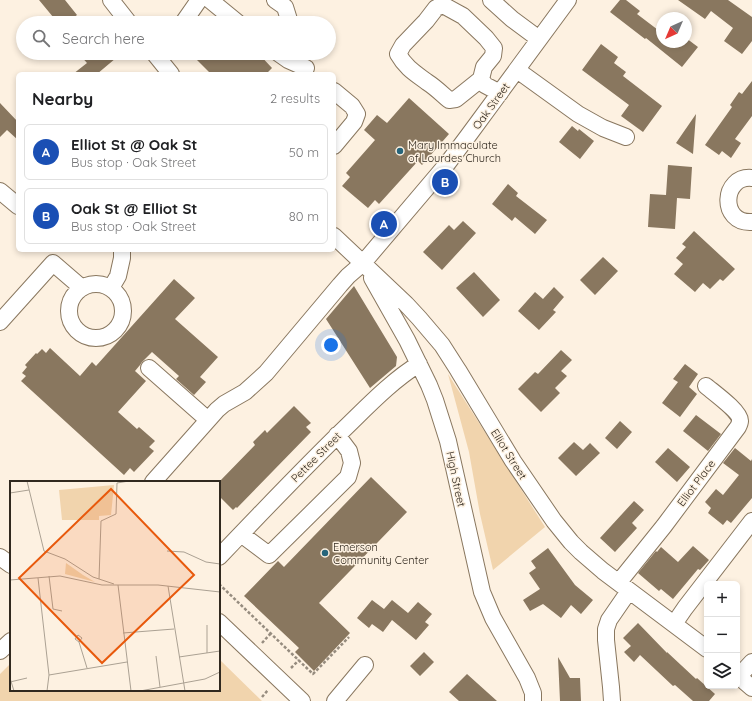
<!DOCTYPE html>
<meta charset="utf-8">
<style>
body{margin:0;font-family:Quicksand,sans-serif;background:#f6f6f6;color:#202124}
.controls{position:absolute;right:12px;bottom:12px;display:grid;overflow:hidden;border-radius:6px;box-shadow:0 2px 6px #0003}
.controls button{width:36px;height:36px;display:grid;place-items:center;padding:0;border:0;border-bottom:1px solid #e0e0e0;background:#fff;color:#202124;font:20px sans-serif}
.compass{position:absolute;left:656px;top:12px;width:36px;height:36px;border-radius:50%;background:#fff;box-shadow:0 2px 6px #0003;rotate:224deg}
.you{position:absolute;left:331px;top:345px;width:14px;height:14px;margin:-10px;border:3px solid #fff;border-radius:50%;background:#1a73e8;box-shadow:0 0 0 6px #1a73e833}
.badge{display:grid;place-items:center;width:26px;height:26px;border-radius:50%;background:#27657b;color:#fff;font-size:13px;font-weight:700}
.pin{position:absolute;translate:-50% -50%;border:2px solid #fff;box-shadow:0 1px 4px #0006}
.list{margin:0;padding:0;list-style:none}
h2{display:flex;justify-content:space-between;align-items:center;height:52px;margin:0;padding:0 16px;font-size:17px}
h2 small{font-size:13px;font-weight:400;color:#757577}
.list li{display:grid;grid-template-columns:26px 1fr auto;gap:12px;align-items:center;box-sizing:border-box;height:56px;margin:0 8px 8px;padding:0 8px;border:1px solid #e0e0e0;border-radius:6px}
.list b{display:block;font-size:15px;white-space:nowrap}
.list p{margin:0;font-size:13px;white-space:nowrap;color:#757577}
.list em{font-size:13px;font-style:normal;color:#757577}
.icon{flex:none;width:22px;height:22px;fill:none;stroke:currentColor;stroke-width:2;stroke-linecap:round;stroke-linejoin:round}
.map{position:relative;flex:none;width:752px;height:701px;overflow:hidden}
.search{position:absolute;background:#fff;box-shadow:0 2px 6px #0003;left:16px;top:16px;width:320px;height:44px;display:flex;align-items:center;gap:10px;box-sizing:border-box;padding:0 14px;border-radius:22px;color:#757577;font-size:15px}
.panel{position:absolute;background:#fff;box-shadow:0 2px 6px #0003;left:16px;top:72px;width:320px;height:180px;border-radius:6px}
.map>svg:first-child{display:block}
.green{fill:#f1d4ad}
.building{fill:#89775f}
.lines{fill:none;stroke-linecap:round;stroke-linejoin:round}
.minor-casing{stroke:#89775f;stroke-width:18}
.path{stroke:#968c7f;stroke-width:2.5;stroke-dasharray:3 2;stroke-linecap:butt}
.minor{stroke:#fff;stroke-width:16}
.poi-dot{fill:#27657b;stroke:#fdf1e1;stroke-width:1.5}
.labels{text-anchor:middle;dominant-baseline:central;stroke-width:3;stroke-linejoin:round;paint-order:stroke}
.street-label{font-size:11px;fill:#31291f;stroke:#fdf1e1}
.poi-label{font-size:11px;fill:#31291f;stroke:#fdf1e1;text-anchor:start}
.inset-road{fill:none;stroke:#aba193;stroke-width:1}
.view{fill:#e8590c;fill-opacity:0.15;stroke:#e8590c;stroke-width:2}
.inset-edge{fill:none;stroke:#31291f;stroke-width:2}
</style>
<div class="map">
<svg width="752" height="701" viewBox="0 0 752 701">
<rect width="100%" height="100%" fill="#fdf1e1"/>
<path class="green" d="M448 374 545 527 493 570 480 514 469 452Z
M219 659 262 701H0V674L11 663V690H219Z"/>
<path class="building" d="M39 0H65L77 15 67 23H58Z
M620 0H626L640 11 637 14 662 33V42H686V38L698 47 682 67 646 38 645 39 610 12Z
M678 0H728L752 17V41L742 54 724 41 733 28 711 11 705 19Z
M601 44 618 57 614 63 626 72 623 76 662 106 643 132 621 116 629 105 582 70Z
M78 53H122L97 74H73L87 63Z
M190 53H258L272 68 266 74H211Z
M752 81V116L735 139 741 143 731 158 722 151 719 155 705 145 732 107 730 105 739 92 742 94Z
M409 98 449 134 422 165 418 161 379 204 375 200 368 208 342 186 350 177 346 173 375 140 364 130 377 115 387 123Z
M0 103 18 122V140L7 130 0 137Z
M696 114 693 154 676 143Z
M572 126 578 131 579 129 594 141 580 159 559 142Z
M668 165 692 167 690 199 677 198 675 229 648 227 650 194 666 195Z
M508 184 518 193 516 196 547 220 535 234 515 217 512 221 492 204Z
M463 221 476 233 442 270 423 252 449 225 454 230Z
M694 231 735 269 723 281 720 279 710 289 703 283 695 292 674 274 683 264 676 258 686 247 682 244Z
M603 257 618 271 595 295 580 280Z
M474 272 500 300 483 317 456 288Z
M174 279 195 298 175 319 218 357 200 377 206 382 194 395 176 379 179 376 152 352 142 362 140 365 135 371 146 381 118 412 137 429 139 427 155 441 149 447 154 451 134 472 130 468 124 475 21 381 26 376 22 373 27 367 25 365 36 353 37 354 42 349 46 353 50 348 80 376 92 362 96 366Z
M354 286 397 357 396 366 370 388 326 319Z
M554 287 564 297 553 310 556 312 539 330 518 311 535 292 543 299Z
M561 350 572 360 561 371 567 376 555 388 560 393 541 412 518 389 535 372 538 374Z
M685 364 698 374 689 387 697 394 680 417 662 403 678 382 673 379Z
M294 406 311 423 306 427 311 432 237 508 236 507 233 510 219 496V482L255 445 253 442 265 430 267 433Z
M696 415 721 434 708 451 683 431Z
M620 421 632 432 617 449 605 438Z
M574 442 583 450 590 443 600 453 576 476 558 458Z
M668 448 690 467 677 482 655 462Z
M735 448 751 461 752 459V498L731 523 727 520 723 525 708 513 711 508 705 502 716 489 723 495 739 475 723 463Z
M371 477 407 512 319 603 350 633 314 671 295 652 299 648 244 596 278 561 284 567Z
M634 501 644 510 632 523 637 528 615 552 600 538Z
M693 546 709 560 700 570 698 569 673 599 661 589 659 591 638 573 656 551 657 552 661 547 678 562Z
M548 548 575 585 593 600 581 614 571 605 561 618 543 604 530 611 523 600 540 589 529 573 536 568 531 561Z
M372 600 384 609 392 600 408 613 418 602 432 614 425 622 429 625 416 640 392 620 383 632 372 624 369 628 357 618Z
M638 623 667 653V652L696 679 697 678 715 694 709 701H693L675 685 673 686 640 655 634 662 624 652 631 646 623 638Z
M424 652 434 662 420 676 410 666Z
M558 657 570 678H580L581 701H560Z
M467 674 497 701H459L449 692Z"/>
<g class="lines">
<g class="minor-casing">
<path id="minor" d="M111 0 129 23
M210 0 238 23
M275 0 285 7 290 23
M491 0 512 19 539 39
M183 23 199 0
M154 53 171 74
M278 53 288 60 306 68
M517 70 578 114 603 128 626 137
M481 79 456 99 449 100C442 94 435 87 427 82 415 73 406 68 398 54L403 45 426 21 436 8 443 5 463 16 486 38 494 48 493 56 484 67 481 79 485 85 500 93
M334 91 352 106 357 114 354 122 334 146
M752 178C722 175 719 224 752 222
M0 191 18 206
M334 236 406 304 419 318 442 345 458 370 513 461 554 521 571 542 581 552 603 571 707 649
M372 278 407 340 429 385 435 400 448 441 482 592 493 618 527 678 533 693V701
M69 311a27 27 0 1 1 54 0a27 27 0 1 1-54 0Z
M111 288 118 276 122 258V250
M0 322 53 263 82 288
M149 368 208 420
M153 482 217 410 224 404 245 392 266 373 340 285 348 276 363 263 447 164 468 136 568 0
M241 534 269 555 348 477 352 463 349 451 337 435
M0 557 11 565
M219 557C259 515 299 473 341 432 365 409 391 381 419 364
M619 582 664 526 738 427C739 425 740 423 740 421 741 412 713 392 706 386
M219 622 302 701
M674 624 685 608 752 521
M0 651 11 641
M737 675 752 688
M739 676 752 662
M335 701 365 665
M612 701 611 687 606 640V629L609 620 629 591"/>
</g>
<path class="path" d="M219 584 313 674 349 637
M262 643 271 633
M291 668 299 660
M262 697 268 690"/>
<use href="#minor" class="minor"/>
</g>
<g class="poi-dot">
<circle cx="400" cy="151" r="4"/>
<circle cx="325" cy="553" r="4"/>
</g>
<g class="labels">
<g class="street-label">
<text transform="translate(491 106) rotate(-54)">Oak Street</text>
<text transform="translate(509 454) rotate(58)">Elliot Street</text>
<text transform="translate(316 457) rotate(-45)">Pettee Street</text>
<text transform="translate(456 479) rotate(78)">High Street</text>
<text transform="translate(696 483) rotate(-53)">Elliot Place</text>
</g>
<g class="poi-label">
<text x="408" y="145">Mary Immaculate<tspan x="408" dy="13">of Lourdes Church</tspan></text>
<text x="333" y="547">Emerson<tspan x="333" dy="13">Community Center</tspan></text>
</g>
</g>
<g transform="translate(10 481)">
<rect width="210" height="210" fill="#fdf1e1"/>
<path d="M104 4 101 34 89 35V39H52L49 9ZM56 82 73 94 85 101 55 93Z" fill="#f1d4ad"/>
<path class="inset-road" d="M17 0 34 70 55 78 83 96 104 103M0 12 19 9M157 70 174 71 196 81 210 83M39 95 43 128 52 130M28 97 39 194 37 210M89 98 91 40 106 33 107 2 119 0M0 99 50 95 92 104H148L210 111M108 104 121 210M158 105 175 210M197 144V172M113 152 164 148M69 161 65 158 68 154 72 157 69 161 77 187M146 175 150 206M169 176 210 170M39 194 117 181M0 197 4 210M0 201 17 197M130 210 195 198 210 191"/>
<path class="view" d="M101 8 184 94 92 182 9 97Z"/>
<rect width="210" height="210" class="inset-edge"/>
</g>
</svg>
<div class="controls">
<button>+</button>
<button>−</button>
<button><svg class="icon" aria-label="layers" viewBox="0 0 24 24"><path d="M12 4l9 5-9 5-9-5zM3 14l9 5 9-5"/></svg></button>
</div>
<svg class="compass" viewBox="-18 -18 36 36"><path d="M0-13l5 13h-10z" fill="#e53935"/><path d="M0 13l5-13h-10z" fill="#757577"/></svg>
<div class="you"></div>
<div class="pin badge" style="left:384px;top:224px;background:#1a4fb4">A</div>
<div class="pin badge" style="left:445px;top:182px;background:#1a4fb4">B</div>
<div class="search"><svg class="icon" aria-label="search" viewBox="0 0 24 24"><circle cx="10" cy="10" r="6"/><path d="M15 15l6 6"/></svg>Search here</div>
<section class="panel">
<h2>Nearby<small>2 results</small></h2>
<ul class="list">
<li><span class="badge" style="background:#1a4fb4">A</span><div><b>Elliot St @ Oak St</b><p>Bus stop · Oak Street</p></div><em>50 m</em></li>
<li><span class="badge" style="background:#1a4fb4">B</span><div><b>Oak St @ Elliot St</b><p>Bus stop · Oak Street</p></div><em>80 m</em></li>
</ul>
</section>
</div>
